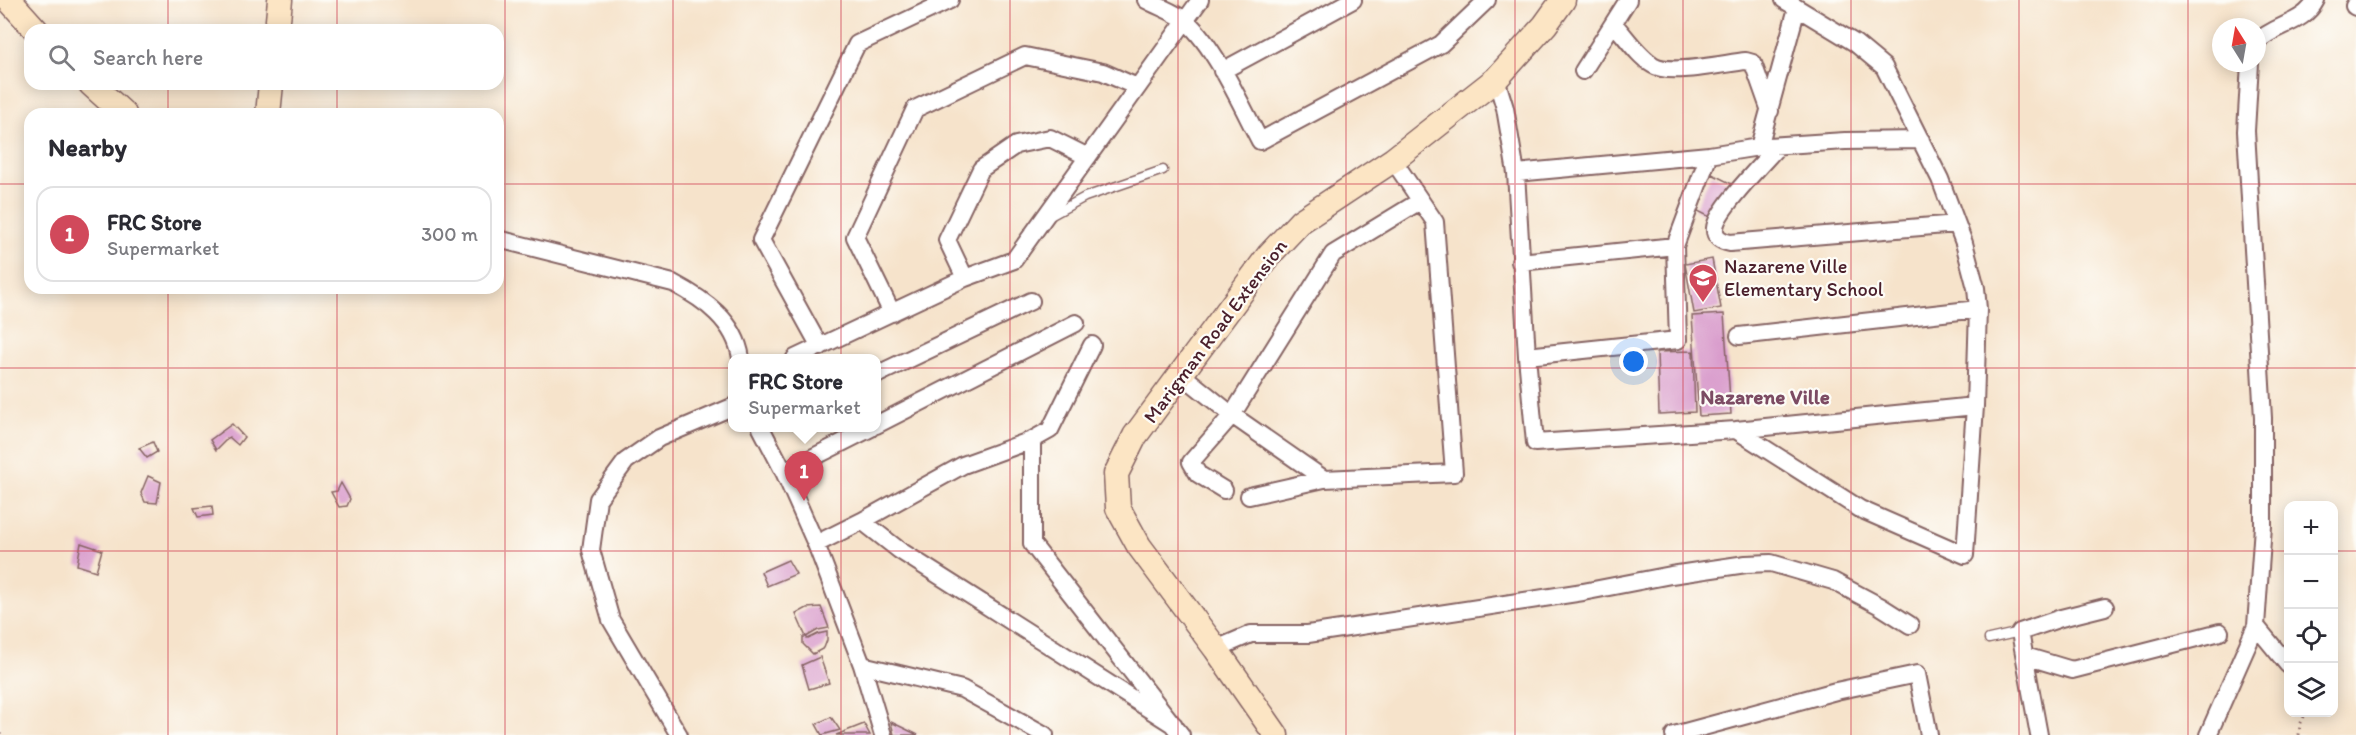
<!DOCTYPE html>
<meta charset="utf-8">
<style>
body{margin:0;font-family:Itim,sans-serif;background:#f2f2f3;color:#2b2b33}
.controls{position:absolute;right:18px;bottom:18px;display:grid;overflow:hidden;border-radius:12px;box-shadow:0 3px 15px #0003}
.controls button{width:54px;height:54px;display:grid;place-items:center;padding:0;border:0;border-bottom:2px solid #e1e1e2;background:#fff;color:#2b2b33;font:30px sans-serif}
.compass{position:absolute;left:2212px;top:18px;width:54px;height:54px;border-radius:50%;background:#fff;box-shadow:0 3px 15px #0003;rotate:349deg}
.you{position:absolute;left:1634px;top:362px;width:21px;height:21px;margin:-15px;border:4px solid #fff;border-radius:50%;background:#1a73e8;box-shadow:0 0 0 9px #1a73e833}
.badge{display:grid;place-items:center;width:39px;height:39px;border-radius:50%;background:#d1495b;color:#fff;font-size:20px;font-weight:700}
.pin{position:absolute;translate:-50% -50px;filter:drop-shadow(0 2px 3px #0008)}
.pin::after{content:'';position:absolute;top:32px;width:21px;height:18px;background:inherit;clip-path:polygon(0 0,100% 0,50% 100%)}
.popup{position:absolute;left:728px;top:354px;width:153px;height:78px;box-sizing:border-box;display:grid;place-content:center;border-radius:12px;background:#fff;filter:drop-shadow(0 2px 4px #0005);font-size:20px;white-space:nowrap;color:#7c7c81}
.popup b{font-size:22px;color:#2b2b33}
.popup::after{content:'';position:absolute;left:50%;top:100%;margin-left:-12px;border:12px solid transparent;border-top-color:#fff}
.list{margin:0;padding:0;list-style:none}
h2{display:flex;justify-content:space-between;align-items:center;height:78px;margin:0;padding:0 24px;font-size:26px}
h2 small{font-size:20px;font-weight:400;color:#7c7c81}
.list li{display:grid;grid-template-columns:39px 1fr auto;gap:18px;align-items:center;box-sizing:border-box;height:96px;margin:0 12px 12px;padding:0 12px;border:2px solid #e1e1e2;border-radius:18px}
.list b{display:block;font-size:22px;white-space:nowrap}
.list p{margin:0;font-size:20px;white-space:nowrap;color:#7c7c81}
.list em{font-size:20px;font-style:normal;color:#7c7c81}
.icon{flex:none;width:33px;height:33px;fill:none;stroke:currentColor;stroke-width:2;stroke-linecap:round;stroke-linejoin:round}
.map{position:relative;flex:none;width:2356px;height:735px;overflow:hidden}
.search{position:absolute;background:#fff;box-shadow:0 3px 15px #0003;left:24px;top:24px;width:480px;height:66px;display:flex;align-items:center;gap:15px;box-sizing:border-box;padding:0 21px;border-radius:18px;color:#7c7c81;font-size:22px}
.panel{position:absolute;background:#fff;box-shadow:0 3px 15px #0003;left:24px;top:108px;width:480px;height:186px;border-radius:18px}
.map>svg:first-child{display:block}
.building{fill:#d99ccc}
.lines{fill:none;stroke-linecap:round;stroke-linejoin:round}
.lane-casing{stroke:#866463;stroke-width:11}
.street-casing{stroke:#866463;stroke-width:20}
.secondary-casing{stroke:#866463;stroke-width:27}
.path{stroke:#866463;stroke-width:3;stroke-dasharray:1.5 4.5;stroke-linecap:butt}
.lane{stroke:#fff;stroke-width:8}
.street{stroke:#fff;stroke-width:16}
.secondary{stroke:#fce5c4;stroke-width:24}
.grid{fill:none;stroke:#d1495b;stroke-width:1.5;stroke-opacity:0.55}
.labels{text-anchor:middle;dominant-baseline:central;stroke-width:4.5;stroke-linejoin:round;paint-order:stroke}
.poi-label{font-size:20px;fill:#4a1f2b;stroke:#fdfcf7;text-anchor:start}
.street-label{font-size:20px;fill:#4a1f2b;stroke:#fdfcf7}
.neighbourhood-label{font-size:21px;font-weight:bold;fill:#7c4b63;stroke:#fdfcf7}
</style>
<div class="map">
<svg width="2356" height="735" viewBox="0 0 2356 735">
<rect width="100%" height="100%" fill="#fdfcf7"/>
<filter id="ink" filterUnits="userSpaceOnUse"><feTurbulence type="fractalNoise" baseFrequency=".0167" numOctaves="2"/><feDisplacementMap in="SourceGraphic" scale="12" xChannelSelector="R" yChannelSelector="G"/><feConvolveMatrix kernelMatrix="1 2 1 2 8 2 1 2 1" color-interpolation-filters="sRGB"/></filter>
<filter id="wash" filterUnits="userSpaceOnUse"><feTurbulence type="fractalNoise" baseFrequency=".008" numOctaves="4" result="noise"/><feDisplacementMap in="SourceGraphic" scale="24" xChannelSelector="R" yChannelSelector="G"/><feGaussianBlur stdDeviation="1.35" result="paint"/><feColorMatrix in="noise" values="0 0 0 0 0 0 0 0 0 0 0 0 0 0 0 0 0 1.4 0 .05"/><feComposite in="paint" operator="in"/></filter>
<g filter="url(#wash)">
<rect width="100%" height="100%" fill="#f6e3cb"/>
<g id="blocks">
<path class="building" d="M1712 174 1732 184 1714 219 1694 209Z
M1712 259 1721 308 1694 313 1685 264Z
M1724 314 1731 414 1699 416 1692 316Z
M1693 351 1695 412 1659 414 1657 352Z
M232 424 244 437 238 445 229 437 216 450 210 440Z
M153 442 157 452 147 458 139 448Z
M148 476 161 482 157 503 145 502 141 493Z
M341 483 350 499 347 506 339 507 331 492 337 491Z
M212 506 213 515 198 517 194 508Z
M81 543 102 550 96 571 77 565Z
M788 560 796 574 767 586 761 572Z
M821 607 829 628 818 630 806 637 808 639 818 634 827 632V640L824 648 813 654 803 644V637H806L796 614 807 608Z
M820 657 829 683 809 689 802 665Z
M831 717 840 730 822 735 816 724Z
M891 722 918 735H894Z
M864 724 870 735H836Z"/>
</g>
</g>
<g filter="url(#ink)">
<use href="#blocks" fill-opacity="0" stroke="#866463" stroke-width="1.5"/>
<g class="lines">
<g class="lane-casing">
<path id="lane" d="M1052 215 1085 197 1163 170
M1989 639 2020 632"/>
</g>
<g class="street-casing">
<path id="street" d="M1146 0C1159 7 1177 13 1187 22 1216 48 1242 107 1260 141L1441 44 1487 0
M2354 6 2356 7
M1614 24C1626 37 1638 56 1653 65 1669 76 1725 63 1746 61L1753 63 1770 111
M2257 42C2275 24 2304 24 2316 0
M2250 63 2246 131 2263 418V526L2256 626 2288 665
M1222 71 1353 0
M1583 71 1628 0
M1496 79 1505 108 1516 173 1527 356 1535 443 1736 430 1975 406
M1769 146 1845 141 1921 140
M1778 146C1765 161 1716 210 1715 228 1714 237 1721 241 1730 243L1957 224
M1516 173 1709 155 1759 147 1797 8
M498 239 673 283C705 300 735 321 741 358
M1520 262 1675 246
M965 278 947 240 981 169 1016 145 1050 138 1088 157
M892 313 855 237 915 109 1025 56 1103 72 1137 87
M1739 336 1978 309
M820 347 761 240 857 44 950 0
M1527 356 1678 340 1675 246 1709 155
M795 358 965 278 1014 260 1200 0
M1181 374 1232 415 1324 479 1454 473 1435 222 1393 160
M876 375 1031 301
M876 425 1076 323
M761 428 784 472 816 544 862 665 883 735
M1736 430 1860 509 1965 555 1975 406 1978 309 1976 288 1964 243 1940 179 1884 67 1855 43 1784 0
M1032 440V544L1181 735
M784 472 871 428
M1224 490 1198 474 1191 462 1232 415 1333 254 1420 201
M1249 496 1324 479
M862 521 963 465 1032 440 1050 430 1092 345
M816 544 862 521 899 550 1174 725
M1216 649 1251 634H1308L1583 592 1671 575 1746 564 1771 563 1833 581 1880 606 1910 625
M2025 656 2072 670 2220 632
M862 665 962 689 1045 735
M679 735 611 620 591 550 598 499 626 461 659 438 732 407
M1674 735 1836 691 1917 674 1929 735
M2039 735 2020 632 2061 618 2105 607
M2208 735 2256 626"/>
</g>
<g class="secondary-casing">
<path id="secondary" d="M9 0 36 30
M277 30 280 0
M91 84 124 114
M268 114 271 84
M1276 735 1216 649 1139 546 1118 508 1116 474 1135 436 1269 255 1301 221 1393 160 1496 79 1545 25 1563 0"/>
</g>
<path class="path" d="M0 734 1 735
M2299 735 2300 725 2306 712"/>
<use href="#lane" class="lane"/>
<use href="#street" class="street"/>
<use href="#secondary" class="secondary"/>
</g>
</g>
<path class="grid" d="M168 0V30M337 0V30M505 0V735M673 0V735M841 0V735M1010 0V735M1178 0V735M1346 0V735M1515 0V735M1683 0V735M1851 0V735M2019 0V735M2188 0V735M168 84V114M337 84V114M0 184H30M498 184H2356M168 288V735M337 288V735M0 368H2356M0 551H2288M2334 551H2356"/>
<defs>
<g id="school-pin" transform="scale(1.5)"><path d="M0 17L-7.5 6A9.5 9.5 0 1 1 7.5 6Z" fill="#d1495b" stroke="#fdfcf7"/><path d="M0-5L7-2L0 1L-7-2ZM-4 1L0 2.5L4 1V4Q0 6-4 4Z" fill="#fff"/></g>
</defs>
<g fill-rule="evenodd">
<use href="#school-pin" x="1703" y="278"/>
</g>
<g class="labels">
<g class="poi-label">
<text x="1724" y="266">Nazarene Ville<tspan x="1724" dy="23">Elementary School</tspan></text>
</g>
<g class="street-label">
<text transform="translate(1215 331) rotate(-53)">Marigman Road Extension</text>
</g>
<g class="neighbourhood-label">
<text x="1765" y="396">Nazarene Ville</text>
</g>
</g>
</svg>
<div class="controls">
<button>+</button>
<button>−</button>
<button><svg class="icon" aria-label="locate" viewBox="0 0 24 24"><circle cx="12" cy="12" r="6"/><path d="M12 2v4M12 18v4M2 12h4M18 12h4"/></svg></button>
<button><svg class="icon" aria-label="layers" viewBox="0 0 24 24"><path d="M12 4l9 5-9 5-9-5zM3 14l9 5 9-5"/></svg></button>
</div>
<svg class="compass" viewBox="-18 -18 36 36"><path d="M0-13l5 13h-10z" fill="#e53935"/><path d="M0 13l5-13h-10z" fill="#7c7c81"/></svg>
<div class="you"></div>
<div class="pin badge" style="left:804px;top:501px">1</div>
<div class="popup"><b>FRC Store</b>Supermarket</div>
<div class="search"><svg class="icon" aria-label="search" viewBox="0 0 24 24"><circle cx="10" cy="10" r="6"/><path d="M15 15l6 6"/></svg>Search here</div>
<section class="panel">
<h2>Nearby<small></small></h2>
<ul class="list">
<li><span class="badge">1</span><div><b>FRC Store</b><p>Supermarket</p></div><em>300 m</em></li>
</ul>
</section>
</div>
